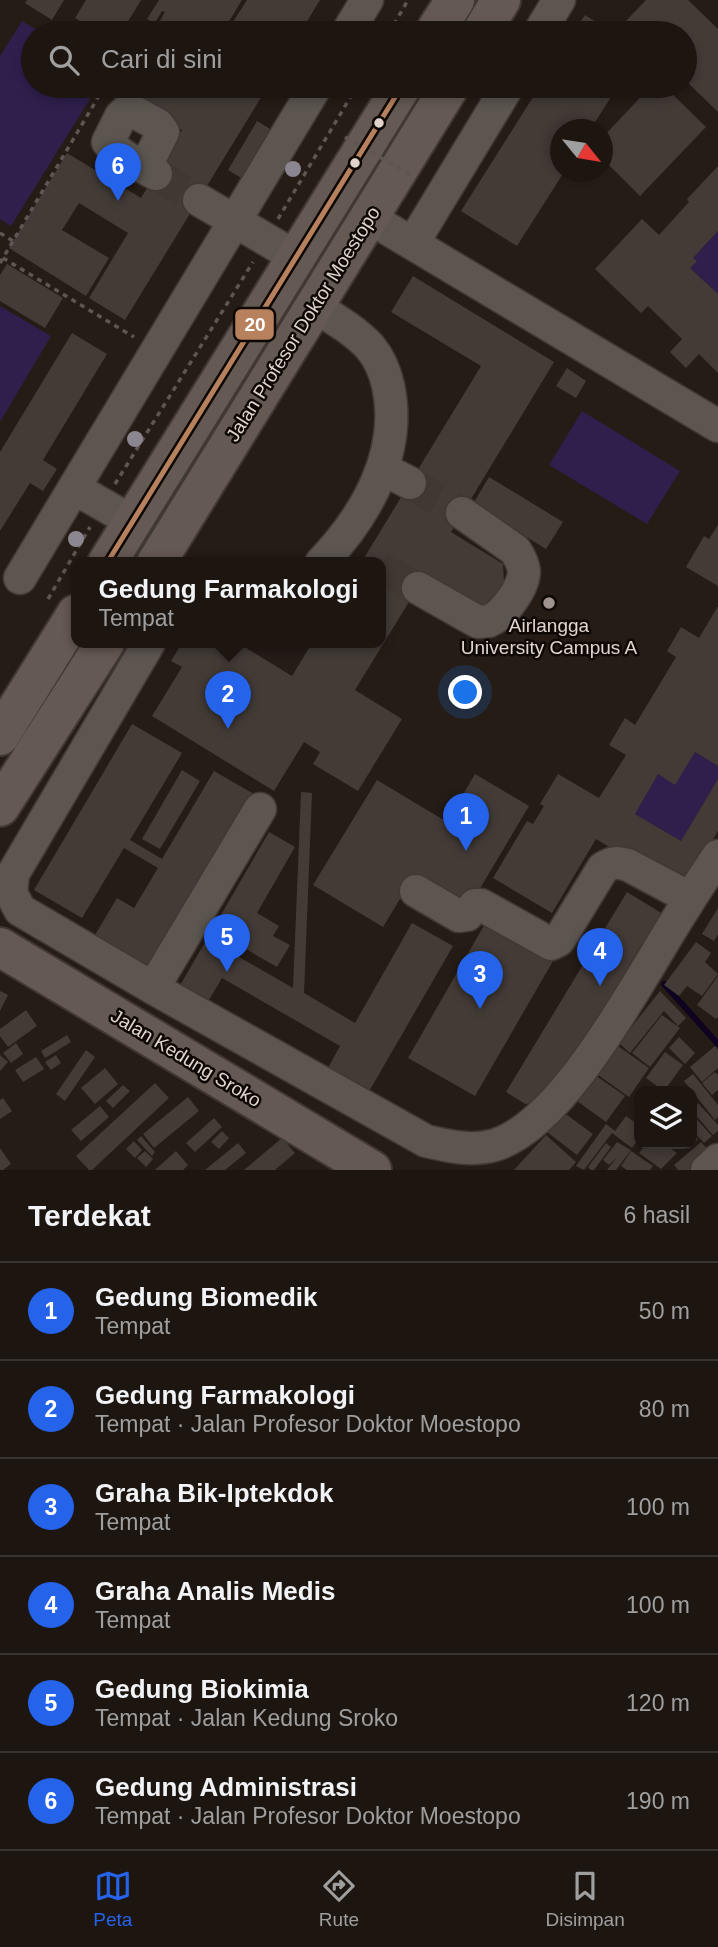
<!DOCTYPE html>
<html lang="id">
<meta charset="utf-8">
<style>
body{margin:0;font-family:Helvetica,sans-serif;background:#251e19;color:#f1f3f6}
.controls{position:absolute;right:21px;bottom:21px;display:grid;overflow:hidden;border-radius:14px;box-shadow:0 4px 10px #0003}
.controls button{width:63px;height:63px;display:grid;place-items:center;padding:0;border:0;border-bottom:2px solid #3a3430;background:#1c1510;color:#f1f3f6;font:35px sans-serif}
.compass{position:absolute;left:550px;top:119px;width:63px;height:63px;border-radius:50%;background:#1c1510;box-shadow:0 4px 10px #0003;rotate:120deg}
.you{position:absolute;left:466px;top:693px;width:24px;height:24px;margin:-18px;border:5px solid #fff;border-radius:50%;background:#1a73e8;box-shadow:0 0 0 10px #1a73e833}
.badge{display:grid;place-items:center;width:46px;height:46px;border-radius:50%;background:#2563eb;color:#fff;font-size:23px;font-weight:700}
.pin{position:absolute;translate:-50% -58px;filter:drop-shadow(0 2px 4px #0008)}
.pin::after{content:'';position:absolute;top:37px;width:24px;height:21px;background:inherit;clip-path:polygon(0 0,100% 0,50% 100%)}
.popup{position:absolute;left:71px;top:557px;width:315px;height:91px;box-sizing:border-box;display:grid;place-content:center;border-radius:14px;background:#1c1510;filter:drop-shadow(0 2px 5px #0005);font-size:23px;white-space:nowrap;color:#a09f9f}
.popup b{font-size:26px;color:#f1f3f6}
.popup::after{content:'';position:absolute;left:50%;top:100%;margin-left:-14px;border:14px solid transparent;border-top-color:#1c1510}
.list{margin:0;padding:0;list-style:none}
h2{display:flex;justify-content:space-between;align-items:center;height:91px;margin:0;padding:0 28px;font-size:30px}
h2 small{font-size:23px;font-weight:400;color:#a09f9f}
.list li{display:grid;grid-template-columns:46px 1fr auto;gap:21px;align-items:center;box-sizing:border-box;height:98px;padding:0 28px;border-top:2px solid #3a3430}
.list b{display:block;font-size:26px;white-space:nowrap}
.list p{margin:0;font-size:23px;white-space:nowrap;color:#a09f9f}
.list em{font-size:23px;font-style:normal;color:#a09f9f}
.icon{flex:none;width:38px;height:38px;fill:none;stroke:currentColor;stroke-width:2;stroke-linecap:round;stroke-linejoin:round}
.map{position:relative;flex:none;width:718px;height:1170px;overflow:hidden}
.search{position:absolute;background:#1c1510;box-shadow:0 4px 10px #0003;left:21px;right:21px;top:21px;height:77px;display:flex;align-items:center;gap:18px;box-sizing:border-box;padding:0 24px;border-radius:38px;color:#a09f9f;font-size:26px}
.sheet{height:679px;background:#1c1510}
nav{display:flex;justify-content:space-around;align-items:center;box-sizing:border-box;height:98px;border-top:2px solid #3a3430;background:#1c1510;font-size:19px;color:#a09f9f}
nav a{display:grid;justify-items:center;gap:4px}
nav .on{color:#2563eb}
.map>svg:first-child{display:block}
.green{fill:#2f1f4d}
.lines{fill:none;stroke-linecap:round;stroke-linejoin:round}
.stream{stroke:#0e0321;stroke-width:6}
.building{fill:#433b36}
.minor-tunnel{stroke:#413831;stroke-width:32;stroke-dasharray:32 16;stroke-linecap:butt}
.minor-casing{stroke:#403833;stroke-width:35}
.major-casing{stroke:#403833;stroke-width:42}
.path{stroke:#5d5652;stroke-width:3.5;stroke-dasharray:5 5;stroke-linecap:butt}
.minor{stroke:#5c5550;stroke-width:32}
.major{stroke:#655a53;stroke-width:38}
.path-bridge{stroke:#5d5652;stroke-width:3.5;stroke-dasharray:5 5;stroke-linecap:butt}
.bus-1-casing{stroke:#0e0804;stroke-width:10}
.bus-1{stroke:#b6815c;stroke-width:5}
.tree{fill:#8c8690}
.bus-dot{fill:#e0d4cd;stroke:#0e0804;stroke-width:2.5}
.poi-dot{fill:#9f948d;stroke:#0e0804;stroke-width:2.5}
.labels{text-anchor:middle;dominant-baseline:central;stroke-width:5;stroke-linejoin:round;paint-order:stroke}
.street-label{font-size:19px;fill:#e0d4cd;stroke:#0e0804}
.poi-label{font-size:19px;fill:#e0d4cd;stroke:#0e0804}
.line-badge{stroke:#0e0804;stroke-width:2.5}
.badge-label{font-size:19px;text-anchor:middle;font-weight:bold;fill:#fff}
</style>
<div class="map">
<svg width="718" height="1170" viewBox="0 0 718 1170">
<rect width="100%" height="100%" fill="#251c16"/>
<path class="green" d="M22 21 42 33H33V86H98L11 226 0 219V56Z
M718 231V294L690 268 696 261 693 258Z
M0 306 51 336 0 422Z
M582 411 680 471 647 524 549 465Z
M695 752 718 766V779L681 841 635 814 658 774 675 784Z"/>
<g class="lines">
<path class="stream" d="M664 984 718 1044"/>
</g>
<path class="building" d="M27 0H64L52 20 25 3Z
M86 0H141L121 33H100L75 18Z
M159 0H242L222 33H153L165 12 162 11 155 23 147 19Z
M247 0H320L300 33H226Z
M646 0H688L718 29V112L685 80V33H635L624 23Z
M585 15 614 33H573Z
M110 86H204L216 93 220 86H268L125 320 89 298 128 233 79 203 62 230 109 258 86 296 9 248 67 153 141 198 182 130Z
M540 86H618L590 130H560V172H564L517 246 461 211Z
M651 86H664L706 127 640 196 603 159V137Z
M257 121 280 135 251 184 228 170Z
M718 166V231L693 258 697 261 690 268 718 294V373L699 354 686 368 670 352 682 339 648 306 641 313 595 269 642 219 659 235 689 202 687 199Z
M7 264 63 298 45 328 0 301V275Z
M413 276 554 362 451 532 503 564 504 582 502 590 483 608 423 579 355 690 402 719 358 791 313 764 320 752 304 742 274 791 152 716 182 667 171 661 182 643H238L292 676 312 643H380V563H361L481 366 391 312Z
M72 333 107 354 43 460 57 469 43 491 30 483 0 531V452Z
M567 368 586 381 576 398 556 386Z
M489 477 563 522 546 549 473 504Z
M718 525V586L686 567 704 536 709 539Z
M718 606V766L695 752 675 785 658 774 635 814 681 841 718 779V831L698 864 688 895 596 839 552 913 493 878 527 821 533 824 544 806 540 804 558 774 599 798 626 755 609 745 625 718 635 725 676 657 667 651 681 627 699 638Z
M132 724 182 753 130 840 162 859 214 771 261 798 157 972 95 935 117 898 134 908 158 868 124 848 82 918 34 890Z
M182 770 200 781 160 849 142 839Z
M475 774 529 806 466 912 412 879 383 927 313 885 377 780 447 822Z
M301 792 312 793 304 993 355 1023 412 923 453 946 363 1102 322 1079 340 1046 222 978 203 1010 175 994 269 832 295 847 257 913 279 926 273 936 290 945 277 967 239 945 234 954 293 988Z
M627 892 671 919 590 1052 532 1103 525 1104 506 1092Z
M718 908V934L714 941 702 934Z
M486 922 553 961 475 1096 408 1058Z
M696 942 711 953 705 962 718 974 702 996 687 986 679 996 664 985Z
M718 976V1017L716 1019 697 1005Z
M0 991 8 995 0 1011Z
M660 991 686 1018 678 1026 664 1011 630 1053 619 1043Z
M26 1010 37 1026 8 1047 0 1036V1029Z
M662 1015 680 1028 650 1067 632 1053Z
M67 1035 71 1042 45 1058 41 1051Z
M679 1037 695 1053 685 1064 669 1048Z
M16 1043 23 1054 11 1063 3 1053Z
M618 1046 649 1068 629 1097 598 1075Z
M715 1046 718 1050V1068L702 1082 690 1067Z
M86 1050 95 1057 65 1101 56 1094Z
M665 1052 683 1065 664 1091 646 1078Z
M0 1055 8 1062 0 1071Z
M56 1055 61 1063 51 1070 45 1062Z
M36 1057 44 1069 23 1082 15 1070Z
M105 1068 118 1084 95 1104 81 1088Z
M715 1072 718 1075V1090L712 1095 702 1083Z
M693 1074 718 1105V1117L715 1120 684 1081Z
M595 1075 625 1096 606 1122 577 1101Z
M155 1083 169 1098 92 1170H89L76 1156Z
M123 1085 130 1091 113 1108 106 1101Z
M188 1097 199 1111 154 1148 143 1134Z
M3 1098 12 1111 0 1119V1100Z
M698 1103 718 1125V1131L713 1135 692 1111Z
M100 1106 109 1117 81 1141 71 1130Z
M563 1112 593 1134 577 1155 547 1132Z
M692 1114 712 1136 704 1143 692 1130Z
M626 1116 639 1125V1138L632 1148 612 1133 584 1170 576 1166 606 1124 615 1131Z
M214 1118 222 1127 195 1152 186 1143Z
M222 1131 229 1138 219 1149 211 1142Z
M692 1132 698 1139 689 1149 684 1144H692Z
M546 1135 576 1162 569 1170H514Z
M141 1136 155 1152 152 1156 137 1140Z
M282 1138 295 1153 275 1170H244Z
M134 1141 142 1150 135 1158 126 1149Z
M617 1142 631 1150 616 1170H607L617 1157 609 1165 603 1160Z
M701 1142 711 1153 691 1170H678L674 1165Z
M238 1143 246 1153 225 1170H205Z
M606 1143 611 1147 594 1170H591L588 1167Z
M649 1144H664L677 1153 661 1169 639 1153 646 1145 648 1146Z
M0 1148 11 1164 3 1170H0Z
M145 1151 153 1159 146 1167 137 1158Z
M176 1151 188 1165 183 1170H155Z
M631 1151 653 1166 650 1170H627L621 1166Z"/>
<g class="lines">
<path class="minor-tunnel" d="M156 174 199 200
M410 483 462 513
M380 567 418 588"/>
<g class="minor-casing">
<path id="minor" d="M347 33 367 0
M539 33 559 0
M145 168 163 132 158 125 129 109 121 116 108 142C119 156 140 165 156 174
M199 200 296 257
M368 217 718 426
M413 243 508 86
M314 306C333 318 354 330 370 347 379 358 385 372 388 385 403 452 366 516 321 563
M383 469 410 483
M133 522 74 488 316 86
M20 578 74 488
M418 588 478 622C479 622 489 621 489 621 504 615 524 587 524 571 523 563 519 556 515 550L462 513
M149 643 13 874 11 893 20 910 153 988 426 1141C449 1146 471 1152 495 1145 557 1126 622 1010 655 956 675 922 696 889 718 856
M416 891 459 916 467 915 475 905H481L551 944 559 940 603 868C612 862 618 862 628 865L690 898
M153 988 260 809
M707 1170 718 1160"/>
</g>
<g class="major-casing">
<path id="major" d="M434 33 455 0
M481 33 501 0
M107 563 402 86
M156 563 450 86
M0 736 76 614
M0 807 105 643
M0 947 372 1170"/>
</g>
<path class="path" d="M389 33 408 0
M278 219 357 86
M0 233 13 241
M3 258 134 337
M0 263 103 89
M115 484 253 262
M48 599 90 527"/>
<use href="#minor" class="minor"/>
<use href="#major" class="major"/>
<path class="path-bridge" d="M345 137 414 177"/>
<g class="bus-1-casing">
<path id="bus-1" d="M107 563 402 86"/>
</g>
<use href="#bus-1" class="bus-1"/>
</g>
<g class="tree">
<circle cx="293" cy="169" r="8"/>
<circle cx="135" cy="439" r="8"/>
<circle cx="76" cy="539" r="8"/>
</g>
<g class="bus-dot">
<circle cx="379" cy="123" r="6"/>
<circle cx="355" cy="163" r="6"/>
</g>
<circle class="poi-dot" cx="549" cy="603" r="7"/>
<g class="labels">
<g class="street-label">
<text transform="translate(303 324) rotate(-58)">Jalan Profesor Doktor Moestopo</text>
<text transform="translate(186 1058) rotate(31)">Jalan Kedung Sroko</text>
</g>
<g class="poi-label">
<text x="549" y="625">Airlangga<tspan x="549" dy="22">University Campus A</tspan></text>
</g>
</g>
<rect class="line-badge" x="234" y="308" width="41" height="33" rx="7" fill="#b6815c"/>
<g class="badge-label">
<text x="255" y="331">20</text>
</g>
</svg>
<div class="controls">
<button><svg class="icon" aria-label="layers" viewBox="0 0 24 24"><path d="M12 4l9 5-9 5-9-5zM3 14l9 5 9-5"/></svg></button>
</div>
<svg class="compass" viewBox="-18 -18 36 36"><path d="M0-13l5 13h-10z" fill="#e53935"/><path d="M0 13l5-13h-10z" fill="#a09f9f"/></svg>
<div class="you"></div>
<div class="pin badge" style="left:466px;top:851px">1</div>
<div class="pin badge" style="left:228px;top:729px">2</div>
<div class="popup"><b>Gedung Farmakologi</b>Tempat</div>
<div class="pin badge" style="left:480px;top:1009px">3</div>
<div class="pin badge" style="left:600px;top:986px">4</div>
<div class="pin badge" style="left:227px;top:972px">5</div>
<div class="pin badge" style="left:118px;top:201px">6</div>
<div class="search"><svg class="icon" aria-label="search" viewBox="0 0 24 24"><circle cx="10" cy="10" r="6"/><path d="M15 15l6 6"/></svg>Cari di sini</div>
</div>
<section class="sheet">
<h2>Terdekat<small>6 hasil</small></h2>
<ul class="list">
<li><span class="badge">1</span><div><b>Gedung Biomedik</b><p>Tempat</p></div><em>50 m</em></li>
<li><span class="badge">2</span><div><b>Gedung Farmakologi</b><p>Tempat · Jalan Profesor Doktor Moestopo</p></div><em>80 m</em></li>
<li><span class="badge">3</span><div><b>Graha Bik-Iptekdok</b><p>Tempat</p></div><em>100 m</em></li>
<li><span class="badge">4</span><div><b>Graha Analis Medis</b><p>Tempat</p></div><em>100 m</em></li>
<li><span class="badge">5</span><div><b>Gedung Biokimia</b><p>Tempat · Jalan Kedung Sroko</p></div><em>120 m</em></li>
<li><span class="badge">6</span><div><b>Gedung Administrasi</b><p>Tempat · Jalan Profesor Doktor Moestopo</p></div><em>190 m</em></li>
</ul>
</section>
<nav>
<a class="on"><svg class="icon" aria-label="map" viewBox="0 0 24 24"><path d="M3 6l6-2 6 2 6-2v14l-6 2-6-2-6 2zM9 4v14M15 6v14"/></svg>Peta</a>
<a><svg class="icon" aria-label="directions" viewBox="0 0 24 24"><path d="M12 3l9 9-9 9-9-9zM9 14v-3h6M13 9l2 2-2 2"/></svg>Rute</a>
<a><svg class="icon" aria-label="saved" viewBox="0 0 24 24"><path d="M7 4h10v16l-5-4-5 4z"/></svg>Disimpan</a>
</nav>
